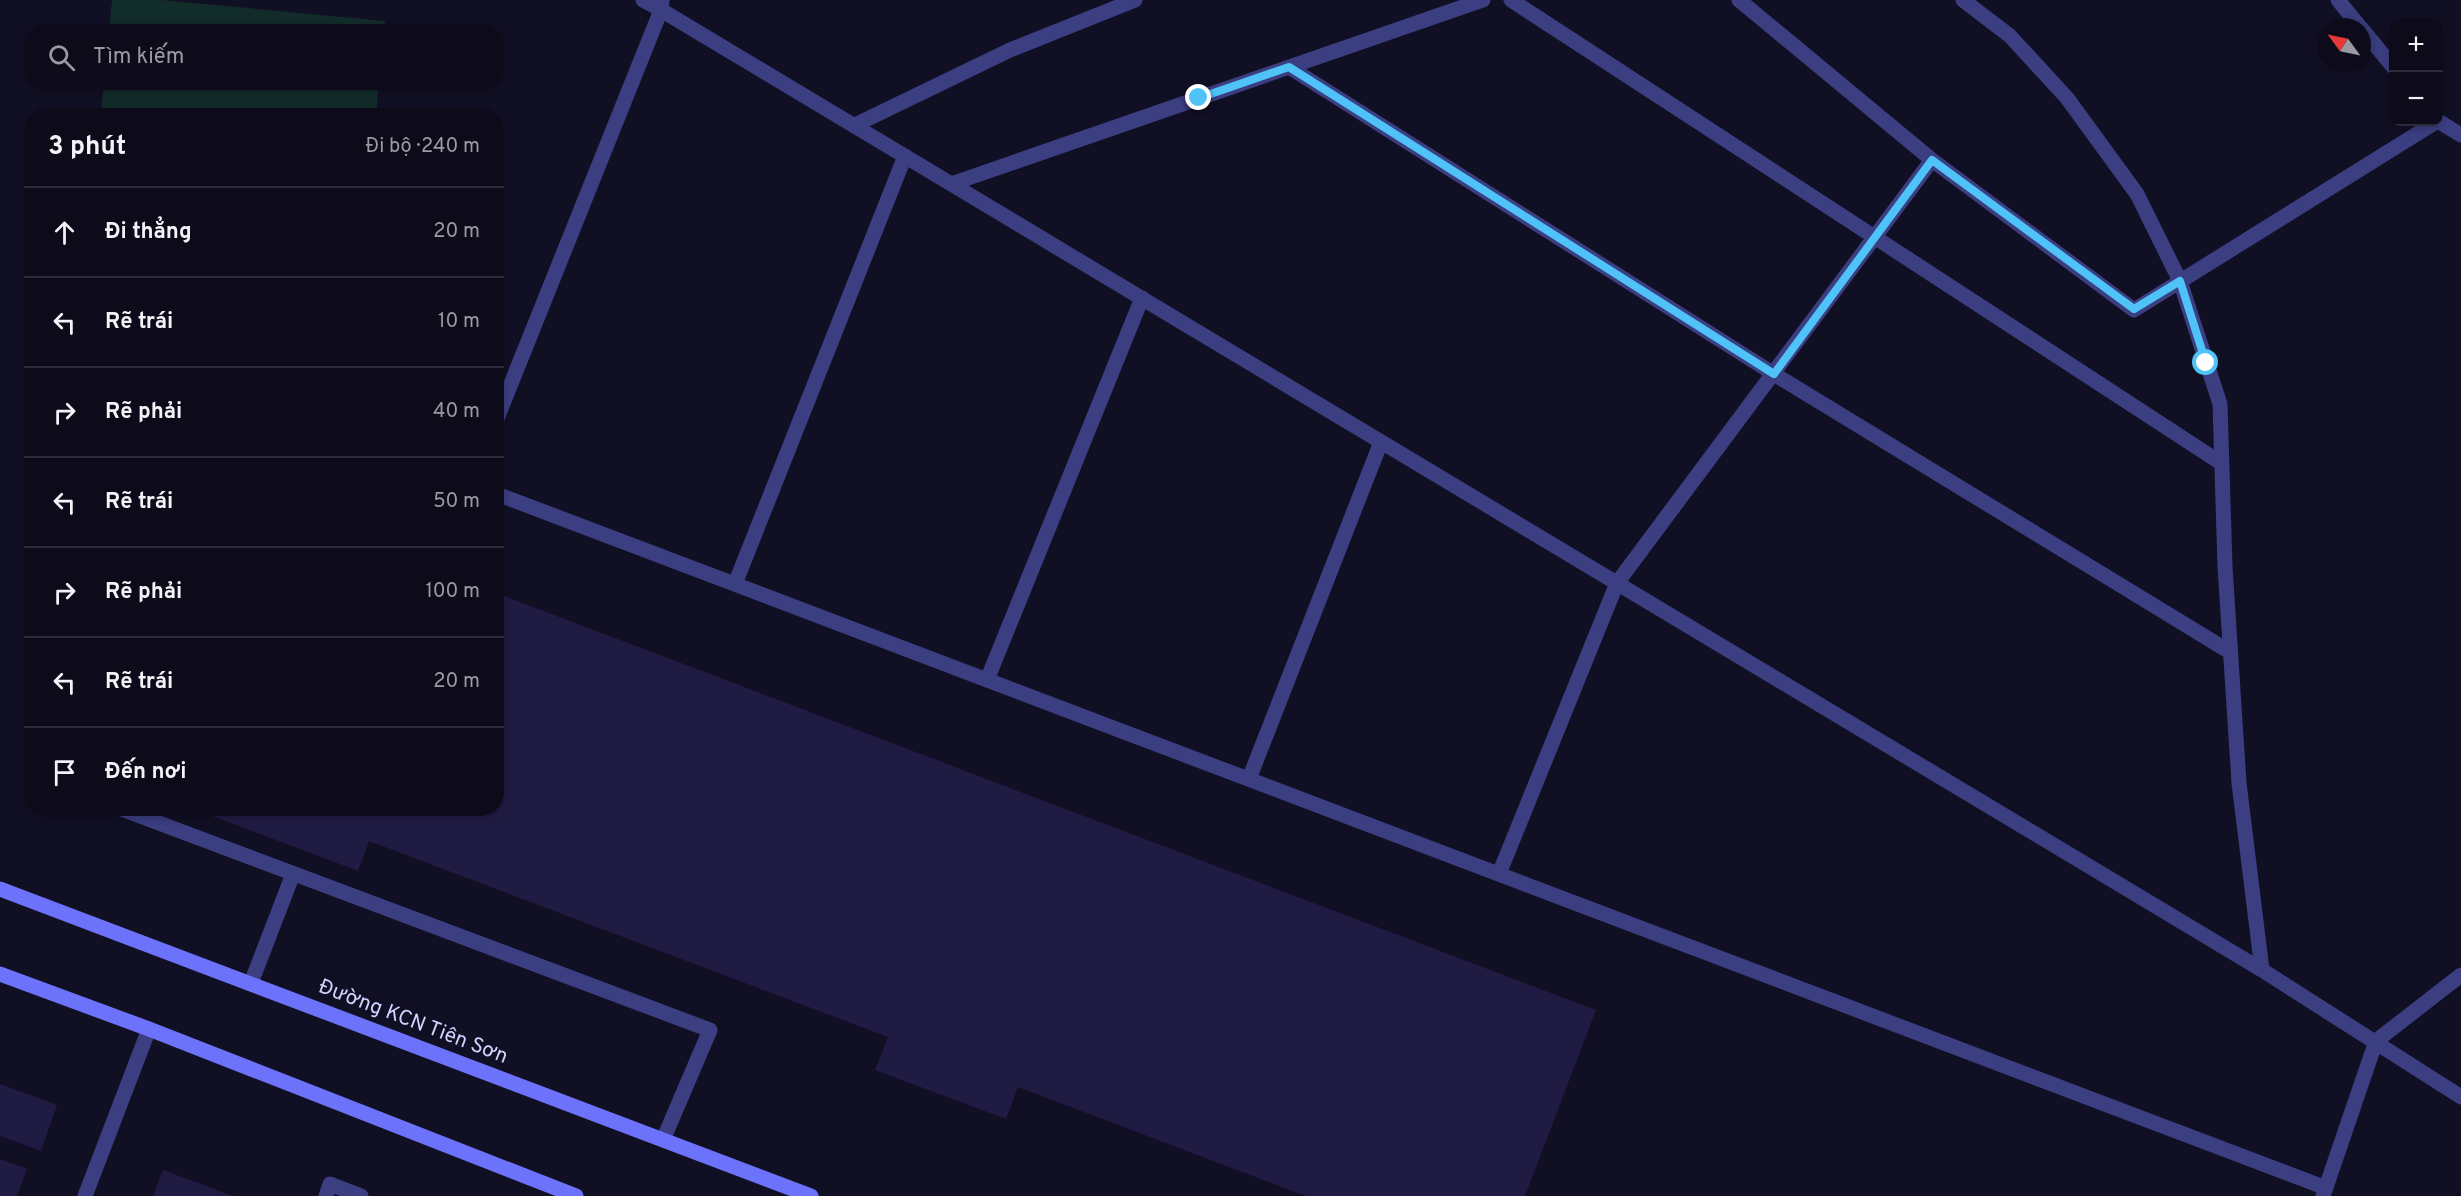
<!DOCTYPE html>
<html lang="vi">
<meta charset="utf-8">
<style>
body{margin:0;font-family:Overpass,sans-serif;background:#1b1927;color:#f1f3f6}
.controls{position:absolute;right:18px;top:18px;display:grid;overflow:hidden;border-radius:12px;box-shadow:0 3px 9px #0003}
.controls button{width:54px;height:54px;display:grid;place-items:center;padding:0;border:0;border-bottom:2px solid #2d2b39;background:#0d0b1a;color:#f1f3f6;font:30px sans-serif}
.compass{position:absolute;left:2317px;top:18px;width:54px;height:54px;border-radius:50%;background:#0d0b1a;box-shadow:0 3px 9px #0003;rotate:303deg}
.stop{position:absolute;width:18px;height:18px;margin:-14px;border:4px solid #4fc3f7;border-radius:50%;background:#fff}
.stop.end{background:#4fc3f7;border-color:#fff;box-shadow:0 2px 6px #0008}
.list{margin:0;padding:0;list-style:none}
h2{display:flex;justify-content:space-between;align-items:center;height:78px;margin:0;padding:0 24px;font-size:26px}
h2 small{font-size:20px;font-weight:400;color:#9a9ba2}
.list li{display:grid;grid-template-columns:39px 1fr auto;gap:18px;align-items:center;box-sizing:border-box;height:90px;padding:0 24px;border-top:2px solid #2d2b39}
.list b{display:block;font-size:22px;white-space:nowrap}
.list em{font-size:20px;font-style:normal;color:#9a9ba2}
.icon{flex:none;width:33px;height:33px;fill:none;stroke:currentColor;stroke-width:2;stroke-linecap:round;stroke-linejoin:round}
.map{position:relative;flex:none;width:2461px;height:1196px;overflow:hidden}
.search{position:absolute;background:#0d0b1a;box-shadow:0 3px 9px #0003;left:24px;top:24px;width:480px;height:66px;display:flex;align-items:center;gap:15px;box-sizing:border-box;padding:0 21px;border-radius:24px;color:#9a9ba2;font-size:22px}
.panel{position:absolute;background:#0d0b1a;box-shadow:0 3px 9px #0003;left:24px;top:108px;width:480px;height:708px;border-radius:24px}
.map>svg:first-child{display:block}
.green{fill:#122c29}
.building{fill:#201b43}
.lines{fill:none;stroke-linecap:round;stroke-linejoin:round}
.lane{stroke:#3b3e80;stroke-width:15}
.street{stroke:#3b3e80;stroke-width:15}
.secondary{stroke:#6c73fa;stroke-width:15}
.route{stroke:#4fc3f7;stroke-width:8}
.labels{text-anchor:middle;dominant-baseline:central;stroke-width:5;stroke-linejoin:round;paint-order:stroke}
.street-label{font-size:21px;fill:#d3d2fe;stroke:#110f23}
</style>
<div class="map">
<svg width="2461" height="1196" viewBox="0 0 2461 1196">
<rect width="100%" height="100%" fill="#110f23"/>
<path class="green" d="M112 0H162L385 21 384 32 109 31Z
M104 83V82L379 83 376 115H101Z"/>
<path class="building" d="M496 593 1596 1010 1525 1196H1306L1018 1087 1006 1119 875 1070 888 1037 369 841 358 871 194 809 496 808Z
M0 1084 57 1105 41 1151 0 1136Z
M0 1159 27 1169 17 1196H0Z
M163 1170 233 1196H153Z"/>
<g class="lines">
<path class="lane" d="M119 808 710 1030 663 1140
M251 983 293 874
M85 1196 149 1029
M326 1196 330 1184 361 1196"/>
<path class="street" d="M662 0 661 10 2262 970 2461 1097
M1511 0 2221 463
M1739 0 1932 160 2134 310 2436 122
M1963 0 2010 36 2067 98 2137 194 2180 281 2220 404 2225 567 2239 783 2262 970
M2338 0 2360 27
M2362 29 2394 68
M1289 67 1774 374 2230 652
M2438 121 2461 135
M855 125 1010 50 1135 0
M951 184 1483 0
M496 421 661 10 643 0
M496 491 497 494 2326 1188
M735 584 905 156
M987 680 1142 298
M1249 779 1381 442
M1499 874 1617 583 1932 160
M2323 1196 2376 1041 2461 975"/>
<path class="secondary" d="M0 889 811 1196
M0 974 149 1029 576 1196"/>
</g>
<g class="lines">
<path class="route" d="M1199 98 1289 67 1774 374 1932 160 2134 309 2180 281 2206 363"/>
</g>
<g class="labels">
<g class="street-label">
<text transform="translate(413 1022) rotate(21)">Đường KCN Tiên Sơn</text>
</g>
</g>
</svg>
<div class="controls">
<button>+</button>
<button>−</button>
</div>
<svg class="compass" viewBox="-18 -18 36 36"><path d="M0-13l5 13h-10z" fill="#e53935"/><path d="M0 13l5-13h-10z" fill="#9a9ba2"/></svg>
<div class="stop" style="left:2206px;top:363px"></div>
<div class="stop end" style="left:1199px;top:98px"></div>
<div class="search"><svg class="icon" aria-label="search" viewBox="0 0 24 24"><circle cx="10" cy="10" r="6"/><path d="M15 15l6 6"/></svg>Tìm kiếm</div>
<section class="panel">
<h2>3 phút<small>Đi bộ · 240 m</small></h2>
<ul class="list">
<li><svg class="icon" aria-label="ahead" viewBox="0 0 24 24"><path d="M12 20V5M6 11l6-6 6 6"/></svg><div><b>Đi thẳng</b></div><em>20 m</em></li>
<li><svg class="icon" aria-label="left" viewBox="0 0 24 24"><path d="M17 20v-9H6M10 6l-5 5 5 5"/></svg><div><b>Rẽ trái</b></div><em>10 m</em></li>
<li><svg class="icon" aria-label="right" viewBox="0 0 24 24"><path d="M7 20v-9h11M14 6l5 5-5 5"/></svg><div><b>Rẽ phải</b></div><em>40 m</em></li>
<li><svg class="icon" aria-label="left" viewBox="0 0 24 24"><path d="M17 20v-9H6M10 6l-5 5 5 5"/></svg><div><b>Rẽ trái</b></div><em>50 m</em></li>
<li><svg class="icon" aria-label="right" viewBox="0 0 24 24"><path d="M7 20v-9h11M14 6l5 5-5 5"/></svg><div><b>Rẽ phải</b></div><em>100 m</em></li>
<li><svg class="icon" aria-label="left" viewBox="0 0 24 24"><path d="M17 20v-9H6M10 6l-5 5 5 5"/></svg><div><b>Rẽ trái</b></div><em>20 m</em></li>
<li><svg class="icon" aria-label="arrive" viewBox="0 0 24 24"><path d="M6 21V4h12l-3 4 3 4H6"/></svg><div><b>Đến nơi</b></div></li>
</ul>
</section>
</div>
